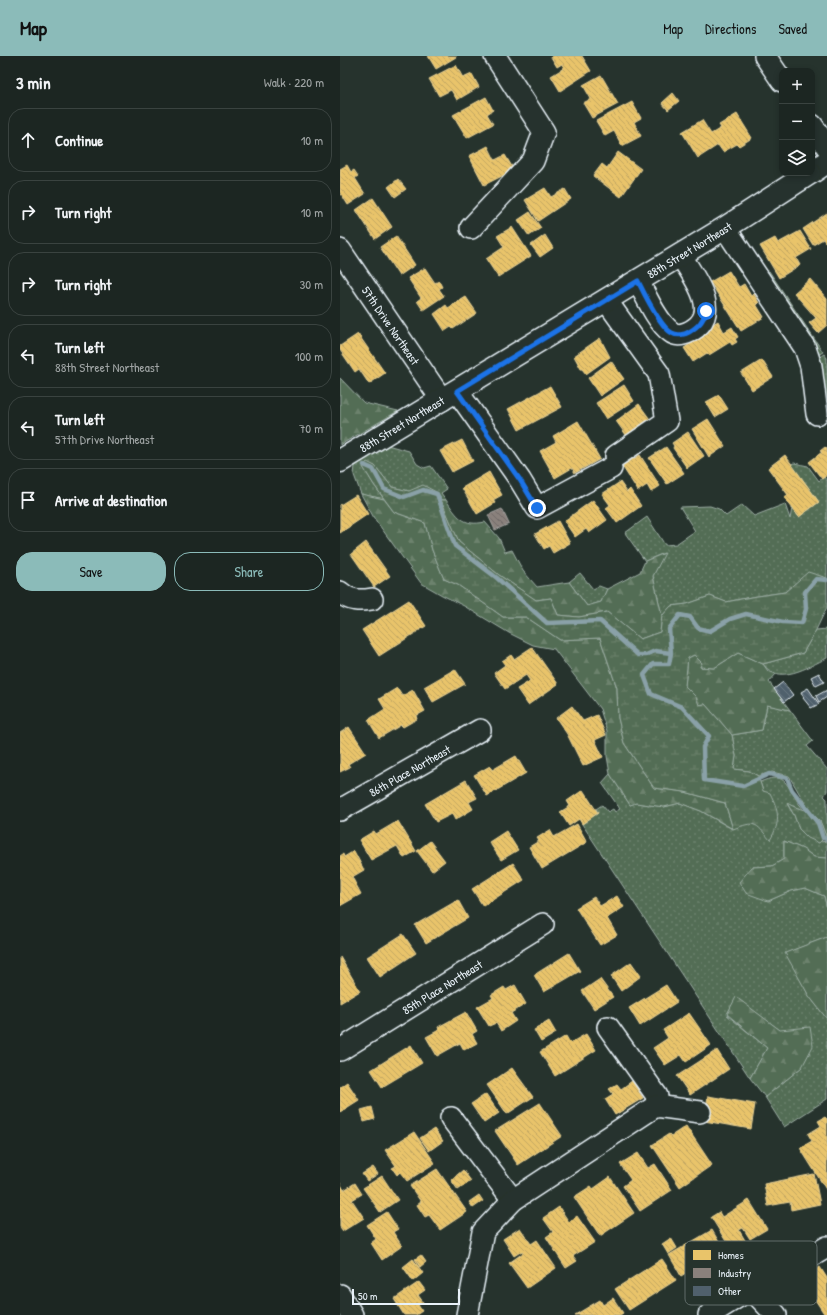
<!DOCTYPE html>
<meta charset="utf-8">
<style>
body{margin:0;font-family:"Patrick Hand",sans-serif;background:#252e2a;color:#f1f3f6}
.controls{position:absolute;right:12px;top:12px;display:grid;overflow:hidden;border-radius:8px;box-shadow:0 2px 6px #0003}
.controls button{width:36px;height:36px;display:grid;place-items:center;padding:0;border:0;border-bottom:1px solid #3a4340;background:#1c2622;color:#f1f3f6;font:20px sans-serif}
.scale{position:absolute;left:12px;bottom:10px;width:108px;box-sizing:border-box;padding-left:4px;border:2px solid #e8f1f8;border-top:0;font-size:11px;line-height:14px;white-space:nowrap;color:#e8f1f8;-webkit-text-stroke:3px #26332d;paint-order:stroke}
.stop{position:absolute;width:12px;height:12px;margin:-9px;border:3px solid #1a73e8;border-radius:50%;background:#fff}
.stop.end{background:#1a73e8;border-color:#fff;box-shadow:0 1px 4px #0008}
.list{margin:0;padding:0;list-style:none}
h2{display:flex;justify-content:space-between;align-items:center;height:52px;margin:0;padding:0 16px;font-size:17px}
h2 small{font-size:13px;font-weight:400;color:#a0a5a5}
.list li{display:grid;grid-template-columns:26px 1fr auto;gap:12px;align-items:center;box-sizing:border-box;height:64px;margin:0 8px 8px;padding:0 8px;border:1px solid #3a4340;border-radius:16px}
.list b{display:block;font-size:15px;white-space:nowrap}
.list p{margin:0;font-size:13px;white-space:nowrap;color:#a0a5a5}
.list em{font-size:13px;font-style:normal;color:#a0a5a5}
.actions{display:flex;gap:8px;padding:12px 16px}
.actions a{flex:1;padding:9px 0;border:1px solid #8bbbb9;border-radius:16px;text-align:center;font-size:14px;color:#8bbbb9}
.actions .main{background:#8bbbb9;color:#111}
.icon{flex:none;width:22px;height:22px;fill:none;stroke:currentColor;stroke-width:2;stroke-linecap:round;stroke-linejoin:round}
.map{position:relative;flex:none;width:487px;height:1259px;overflow:hidden}
header{display:flex;align-items:center;gap:24px;box-sizing:border-box;height:56px;padding:0 20px;background:#8bbbb9;color:#111}
header strong{font-size:19px}
nav{display:flex;gap:22px;margin-inline-start:auto;font-size:14px}
main{display:flex}
aside{flex:1;background:#1c2622}
.map>svg:first-child{display:block}
.grass{fill:url(#grass-dots);stroke:#9eafa6}
.forest{fill:url(#forest-firs);stroke:#9eafa6}
.wetland{fill:url(#wetland-marsh);stroke:#9eafa6}
.homes{fill:url(#homes-back-hatch);stroke:#e9d295}
.industry{fill:url(#industry-back-hatch);stroke:#a6a3a1}
.lines{fill:none;stroke-linecap:round;stroke-linejoin:round}
.stream{stroke:#8aa1a8;stroke-width:4.5}
.building{fill:url(#building-back-hatch);stroke:#e8f1f8}
.minor-casing{stroke:#e8f1f8;stroke-width:24}
.major-casing{stroke:#e8f1f8;stroke-width:25}
.minor{stroke:#26332d;stroke-width:21}
.major{stroke:#26332d;stroke-width:22}
.route{stroke:#1a73e8;stroke-width:5}
.labels{text-anchor:middle;dominant-baseline:central;stroke-width:4;stroke-linejoin:round;paint-order:stroke}
.street-label{font-size:12px;fill:#e8f1f8;stroke:#26332d}
.key{fill:#26332d;stroke:#606c6a;stroke-width:1}
.key-label{font-size:11px;fill:#e8f1f8}
</style>
<header>
<strong>Map</strong>
<nav><a>Map</a><a>Directions</a><a>Saved</a></nav>
</header>
<main>
<aside>
<h2>3 min<small>Walk · 220 m</small></h2>
<ul class="list">
<li><svg class="icon" aria-label="ahead" viewBox="0 0 24 24"><path d="M12 20V5M6 11l6-6 6 6"/></svg><div><b>Continue</b></div><em>10 m</em></li>
<li><svg class="icon" aria-label="right" viewBox="0 0 24 24"><path d="M7 20v-9h11M14 6l5 5-5 5"/></svg><div><b>Turn right</b></div><em>10 m</em></li>
<li><svg class="icon" aria-label="right" viewBox="0 0 24 24"><path d="M7 20v-9h11M14 6l5 5-5 5"/></svg><div><b>Turn right</b></div><em>30 m</em></li>
<li><svg class="icon" aria-label="left" viewBox="0 0 24 24"><path d="M17 20v-9H6M10 6l-5 5 5 5"/></svg><div><b>Turn left</b><p>88th Street Northeast</p></div><em>100 m</em></li>
<li><svg class="icon" aria-label="left" viewBox="0 0 24 24"><path d="M17 20v-9H6M10 6l-5 5 5 5"/></svg><div><b>Turn left</b><p>57th Drive Northeast</p></div><em>70 m</em></li>
<li><svg class="icon" aria-label="arrive" viewBox="0 0 24 24"><path d="M6 21V4h12l-3 4 3 4H6"/></svg><div><b>Arrive at destination</b></div></li>
</ul>
<div class="actions"><a class="main">Save</a><a>Share</a></div>
</aside>
<div class="map">
<svg width="487" height="1259" viewBox="0 0 487 1259">
<defs>
<pattern id="grass-dots" width="8" height="8" patternUnits="userSpaceOnUse"><rect width="8" height="8" fill="#536d54"/><path d="M2 2h.1M6 6h.1" fill="none" stroke="#6c826d" stroke-width="1.8" stroke-linecap="round"/></pattern>
<pattern id="forest-firs" width="22" height="20" patternUnits="userSpaceOnUse"><rect width="22" height="20" fill="#536d54"/><path d="M5 1l3.5 6h-7zM16 11l3.5 6h-7z" fill="#6c826d"/></pattern>
<pattern id="wetland-marsh" width="20" height="14" patternUnits="userSpaceOnUse"><rect width="20" height="14" fill="#536d54"/><path d="M1 5h8M5 5V1M11 12h8M15 12V8" fill="none" stroke="#6c826d"/></pattern>
<pattern id="homes-back-hatch" width="6" height="6" patternUnits="userSpaceOnUse"><rect width="6" height="6" fill="#e9c46a"/><path d="M-1 5l2 2M0 0l6 6M5-1l2 2" fill="none" stroke="#c0a562"/></pattern>
<pattern id="industry-back-hatch" width="6" height="6" patternUnits="userSpaceOnUse"><rect width="6" height="6" fill="#8a817c"/><path d="M-1 5l2 2M0 0l6 6M5-1l2 2" fill="none" stroke="#6f6a68"/></pattern>
<pattern id="building-back-hatch" width="6" height="6" patternUnits="userSpaceOnUse"><rect width="6" height="6" fill="#50606c"/><path d="M-1 5l2 2M0 0l6 6M5-1l2 2" fill="none" stroke="#697782"/></pattern>
</defs>
<rect width="100%" height="100%" fill="#26332d"/>
<filter id="ink" filterUnits="userSpaceOnUse"><feTurbulence type="fractalNoise" baseFrequency=".025" numOctaves="2"/><feDisplacementMap in="SourceGraphic" scale="8" xChannelSelector="R" yChannelSelector="G"/><feConvolveMatrix kernelMatrix="1 2 1 2 8 2 1 2 1" color-interpolation-filters="sRGB"/></filter>
<g filter="url(#ink)">
<path class="grass" d="M429 215 483 296 476 300 478 302 484 298 487 302V352L484 349 424 217Z
M47 389 69 395 77 408 84 412 91 410 107 433 101 437 106 444H101L98 437 69 435 52 431 35 410 23 411 34 429 44 443 21 438 14 419 15 410Z
M454 407 468 410 479 425 484 421 487 425V522L468 517 445 536 411 541 386 546 370 540 347 548 331 550 322 560 313 520 324 497 305 505 285 477 307 461 325 489 336 488 355 475 340 451 370 450 379 453 386 460 402 449 414 460 445 448 450 463 452 452 459 461 479 446 451 408Z
M240 517 253 533 259 530 267 533 261 546 247 550 229 526Z
M487 573V602C468 611 438 630 423 608L463 597 476 574Z
M427 649 450 654 473 685 467 690 487 713V735L484 740 487 743V780H486L480 765 469 754 449 720 432 716 418 720 409 715 394 713 396 700 392 679 422 674Z
M270 718 290 749 296 747 324 751 340 747 361 755 392 773 408 767 419 770 423 735 420 726C442 717 444 723 455 741 457 746 461 750 464 754L447 748 454 759 459 773 479 787 481 785 487 786V802L474 801 463 793 444 785V803L432 810 412 811 428 845 451 835 465 832 484 840 487 853V881L446 897 469 940 487 963V1043L444 1071 425 1041 462 1011 440 974 396 942 387 959 427 992 410 1022 242 768 258 757 256 753 262 749 268 756 273 753 275 756 280 753 262 727Z"/>
<path class="forest" d="M0 322 24 347 58 355 0 389Z
M21 438 44 443 54 456 85 467 92 494 104 523 118 529 163 561H186L220 584 260 582 277 632 278 662 284 687 314 732 345 736 385 747 393 773 361 755 340 747 324 751 296 747 290 749 270 718 267 700V675L260 653 214 593 193 589 169 577 124 550 102 539 81 527 34 462Z
M101 444H106C117 460 123 471 145 466L159 482 165 496 172 494 183 515 197 531 229 526 247 550 261 546 267 533 300 516 305 505 325 497 313 520 322 560 320 576 300 583 267 556 239 561 218 559 211 542 196 544 159 519 119 486Z
M398 597 423 608 428 615 436 618 429 626 450 654 427 649 422 674 392 679 365 648 359 649 345 630 348 602 354 599 362 607 360 611 374 612Z
M444 785 463 793 474 801 487 802V853L484 840 465 832 451 835 428 845 406 837 399 826 412 811 432 810 444 803Z
M487 881V963L469 940 445 897Z
M396 941 440 974 470 971 473 990 462 1011 425 1041 410 1022 427 992 387 958Z"/>
<path class="wetland" d="M27 406 35 410 52 431 69 435 83 429 98 437 119 486 159 519 196 544 211 542 218 559 239 561 267 556 300 583 320 576 322 560 331 550 347 548 370 540 386 546 411 541 445 536 468 516 487 522V551L476 574 463 597 423 608 398 597 374 612 360 611 362 607 354 599 348 602 345 630 356 641 359 649 365 648 392 679 396 700 394 713 409 715 418 720 423 735 430 737C439 755 441 766 430 784 415 766 415 765 393 773L385 747 345 736 314 732 284 687 278 662 277 632 260 582 220 584 186 561H163L118 529 104 523 92 494 85 467 54 456 34 429 23 411Z
M447 747C454 751 461 754 469 754L480 765 486 780 479 787 468 782 459 773 454 759Z"/>
<path class="homes" d="M88 0H116V1L96 13Z
M212 0H242L251 15 220 35 211 20 224 12 222 8 217 11 211 1Z
M116 9 123 22 132 18 139 31 117 44 111 34 99 40 89 23Z
M261 19 278 48 252 62 243 47 251 43 243 29Z
M333 37 339 45 328 54 322 47Z
M146 41 153 54 147 58 153 68 127 82 113 59Z
M292 46 301 62 294 66 301 80 282 90 274 75 265 80 256 65Z
M397 58 412 82 399 90 397 88 383 96 378 89 358 102 342 76 362 64 371 78 381 72 379 69Z
M148 90 155 104 165 99 174 114 144 129 129 100Z
M278 96 301 113 281 141 253 120 262 108 267 112Z
M7 109 11 116 14 114 18 120 15 122 25 138 8 149 0 136V113Z
M58 123 66 133 55 141 48 131Z
M205 132 211 141 225 133 231 143 198 165 185 144Z
M33 142 52 171 35 183 16 154Z
M190 156 201 172 189 180 178 164Z
M487 157V185L485 186 483 183 473 189 463 173Z
M172 171 191 200 158 221 146 203 164 191 157 180Z
M460 175 471 193 456 202 460 209 439 222 420 190 435 182 438 187Z
M205 179 213 192 200 201 191 189Z
M56 180 75 209 59 220 40 191Z
M85 212 95 227 99 225 102 231 99 233 104 240 83 254 77 245 81 242 68 222Z
M389 215 399 231 404 228 411 240 414 238 419 247 416 248 424 261 401 275 370 226Z
M470 223 487 243V269L478 277 469 267 476 262 454 237Z
M126 241 137 257 113 273 111 271 105 275 94 258 106 249 108 252Z
M378 265 384 276 392 271 398 281 395 283 397 286 392 289 390 286 369 299 367 297 353 306 344 292 360 282 357 278Z
M18 278 45 317 29 328 19 313 15 316 0 294V290Z
M260 282 270 301 246 318 242 313H241L234 300Z
M422 304 433 321 412 334 401 317Z
M271 305 284 323 260 340 248 322Z
M284 329 294 345 266 363 256 347Z
M210 330 222 351 179 374 168 353Z
M379 339 388 353 375 361 366 346Z
M299 348 312 366 289 383 276 365Z
M368 363 385 390 369 401 352 373Z
M238 365 260 403 235 417 232 412 215 422 200 395 216 386 213 380Z
M348 376 364 400 347 412 333 392 334 390 332 387Z
M122 384 133 405 112 416 100 395Z
M326 391 344 417 327 428 309 402Z
M485 391 487 393V419L482 423 469 406 482 396 480 395Z
M300 399 320 430 311 436 307 429 298 435 282 410Z
M445 399 479 446 459 461 444 441 448 439 428 412Z
M149 416 162 439 153 444 155 447 137 458 122 432Z
M280 426 287 436 290 433 301 450 277 467 266 452 270 449 262 438Z
M16 439 28 458 0 477V449Z
M253 444 267 464 249 477 246 473 235 481 224 465Z
M218 465 230 487 213 497 209 490 204 493 195 478Z
M26 486 50 520 34 531 11 498Z
M69 544 86 570 39 600 22 574Z
M192 591 218 628 188 649 177 633 190 625 186 619 165 633 154 617 165 609 162 605 171 599 174 603Z
M115 613 125 628 93 646 84 631Z
M57 632 62 640 73 634 85 655 76 660 77 663 63 671 61 669 39 682 28 664 45 653 39 643Z
M232 650 243 665 257 659 266 679 255 684 263 701 243 710 227 678 216 662Z
M9 671 26 697 8 708 10 711 0 716V677Z
M176 700 186 717 147 740 134 719 150 710 152 714Z
M126 724 137 742 129 746 133 753 115 764 112 758 96 766 85 748Z
M243 734 258 757 242 768 239 763 229 770 220 756 230 750 227 745Z
M58 765 76 795 64 802 57 790 31 804 19 784 34 775 36 778Z
M237 768 247 786 202 813 189 791 199 785 197 782 210 774 214 781Z
M166 775 178 794 161 804 149 786Z
M90 785 105 805 92 815 77 795Z
M14 795 24 814 12 821 21 838 0 850V800L3 798 4 801Z
M173 807 184 824 143 850 132 833Z
M277 840 284 851 267 862 277 879 260 889 236 852 254 841 260 850Z
M118 844 128 862 86 887 75 869Z
M63 878 76 897 40 921 27 901Z
M229 897 240 915 204 936 194 919Z
M0 901 20 935 0 947Z
M291 906 301 920 281 935 271 920Z
M260 923 273 941 254 953 242 935Z
M175 929 186 948 171 957 176 965 161 975 156 967 149 970 137 951 153 942 151 939 164 931 166 934Z
M326 929 337 946 300 970 289 952Z
M126 956 137 975 132 978 137 987 124 994 120 987 97 1000 86 981 99 974 98 971Z
M349 957 371 989 346 1006 341 999 325 1009 313 992 328 982 323 974Z
M209 965 216 977 201 986 194 974Z
M246 978 256 994 215 1020 200 996 226 980 230 987Z
M71 989 82 1007 42 1031 31 1014Z
M377 994 389 1013 350 1039 337 1020Z
M172 1012 193 1041 167 1058 147 1029Z
M292 1025 303 1042 275 1059 265 1043 273 1038 269 1033 277 1028 281 1033Z
M7 1026 19 1044 0 1056V1031Z
M146 1038 159 1057 144 1067 131 1048Z
M368 1040 415 1048 411 1073 364 1065Z
M200 1047 222 1080 178 1109 155 1075Z
M32 1051 35 1063 24 1066 21 1054Z
M485 1061 487 1063V1135L460 1092 472 1085 468 1078 481 1070 478 1065Z
M346 1070 372 1109 340 1131 312 1089 329 1078 331 1080Z
M94 1073 103 1085 89 1095 80 1082Z
M74 1076 95 1107 67 1125 60 1116 57 1119 52 1112 56 1110 45 1094Z
M298 1097 308 1112 315 1108 332 1134 300 1155 283 1130 291 1124 280 1108Z
M33 1111 38 1118 27 1125 22 1118Z
M97 1113 127 1156 100 1174 89 1159 85 1161 77 1149 81 1146 70 1130Z
M123 1114 131 1125 118 1134 111 1124Z
M474 1118 480 1148 451 1154 450 1146 428 1150 424 1128Z
M42 1120 58 1144 40 1156 23 1132Z
M270 1121 294 1157 260 1180 234 1141 251 1130 253 1133Z
M0 1127 4 1134 15 1127 22 1138 12 1144 24 1162 3 1175 0 1171Z
M139 1139 143 1145 133 1152 129 1146Z
M409 1144 427 1173 410 1183 403 1172 399 1174 406 1186 392 1195 371 1161 379 1156 382 1161Z
M219 1151 229 1166 237 1160 255 1186 233 1200 237 1205 226 1212 206 1181 213 1176 203 1162Z
M47 1156 58 1173 53 1176 62 1190 42 1204 31 1187 36 1183 27 1169Z
M180 1172 191 1188 197 1184 216 1212 187 1232 169 1207 183 1197 182 1195 174 1200 163 1183Z
M372 1174 386 1198 374 1205 372 1201 341 1220 329 1199Z
M331 1182 337 1192 328 1198 322 1188Z
M81 1199 86 1206 80 1211 75 1203Z
M73 1203 83 1217 73 1225 63 1211Z
M322 1203 336 1224 289 1254 275 1233Z
M480 1211 487 1222V1257L485 1259 470 1236 467 1238 459 1225Z
M79 1226 85 1234 78 1239 83 1246 78 1249 82 1255 76 1259H64L54 1243Z
M273 1242 283 1257 280 1259H235L260 1244 263 1249Z"/>
<path class="industry" d="M162 453 169 468 155 474 148 459Z"/>
<g class="lines">
<path class="stream" d="M24 409 33 413 44 433 64 441 83 434 97 438 115 490 157 522 207 567 260 565 298 599H306L315 595 331 597
M487 524 476 523 465 536 466 553 462 567 443 566 406 558 390 563 370 575 358 572 350 561 340 559 329 573 331 597 329 608H313L304 619 311 638 342 651 369 680 363 691 364 724 403 730 429 718 447 722 452 734 478 767 483 782 487 783"/>
</g>
<path class="building" d="M479 617 484 626 476 630 471 621Z
M443 626 453 639 444 646 434 633Z
M468 632 479 648 471 652 463 642H464L461 636Z
M487 634V641L479 646 476 640Z"/>
<g class="lines">
<g class="minor-casing">
<g id="minor">
<path d="M425 0 442 25"/>
<path d="M472 69 487 91"/>
<path d="M131 172 193 105 204 76 155 0"/>
<path d="M385 172 465 292 471 310 477 358"/>
<path id="s1" d="M0 194 102 344"/>
<path d="M298 225C306 240 317 266 331 276 337 281 345 278 351 275 383 257 354 221 340 199"/>
<path d="M266 244 319 318 327 365 276 400"/>
<path d="M117 335 180 424 197 452 271 412"/>
<path d="M0 536C9 545 20 545 32 543"/>
<path id="s2" d="M0 754 140 674"/>
<path d="M268 971 317 1040 316 1050"/>
<path id="s3" d="M0 994 203 868"/>
<path d="M111 1062 173 1144"/>
<path d="M416 1238 470 1201 487 1191"/>
<path d="M0 1239 12 1259"/>
<path d="M127 1259 143 1176 173 1144 316 1050 360 1056"/>
<path d="M369 1259 404 1237 416 1238 436 1259"/>
</g>
</g>
<g class="major-casing">
<g id="major">
<path d="M472 116 487 106"/>
<path id="s4" d="M0 405 385 172 470 117"/>
</g>
</g>
<use href="#minor" class="minor"/>
<use href="#major" class="major"/>
</g>
</g>
<g class="lines" filter="url(#ink)">
<path class="route" d="M197 452 180 424 117 335 298 225C304 237 320 271 332 277 337 280 344 279 349 276 359 270 363 265 366 255"/>
</g>
<g class="labels">
<g class="street-label">
<text stroke="none"><textPath href="#s4" startOffset="408">88th Street Northeast</textPath></text>
<text stroke="none"><textPath href="#s1" startOffset="91">57th Drive Northeast</textPath></text>
<text stroke="none"><textPath href="#s4" startOffset="72">88th Street Northeast</textPath></text>
<text stroke="none"><textPath href="#s2" startOffset="80">86th Place Northeast</textPath></text>
<text stroke="none"><textPath href="#s3" startOffset="120">85th Place Northeast</textPath></text>
</g>
</g>
<rect x="345" y="1185" width="132" height="64" rx="6" class="key"/>
<rect x="353" y="1194" width="18" height="10" fill="#e9c46a"/>
<rect x="353" y="1212" width="18" height="10" fill="#8a817c"/>
<rect x="353" y="1230" width="18" height="10" fill="#50606c"/>
<g class="key-label">
<text x="378" y="1203">Homes</text>
<text x="378" y="1221">Industry</text>
<text x="378" y="1239">Other</text>
</g>
</svg>
<div class="controls">
<button>+</button>
<button>−</button>
<button><svg class="icon" aria-label="layers" viewBox="0 0 24 24"><path d="M12 4l9 5-9 5-9-5zM3 14l9 5 9-5"/></svg></button>
</div>
<div class="scale">50 m</div>
<div class="stop" style="left:366px;top:255px"></div>
<div class="stop end" style="left:197px;top:452px"></div>
</div>
</main>
